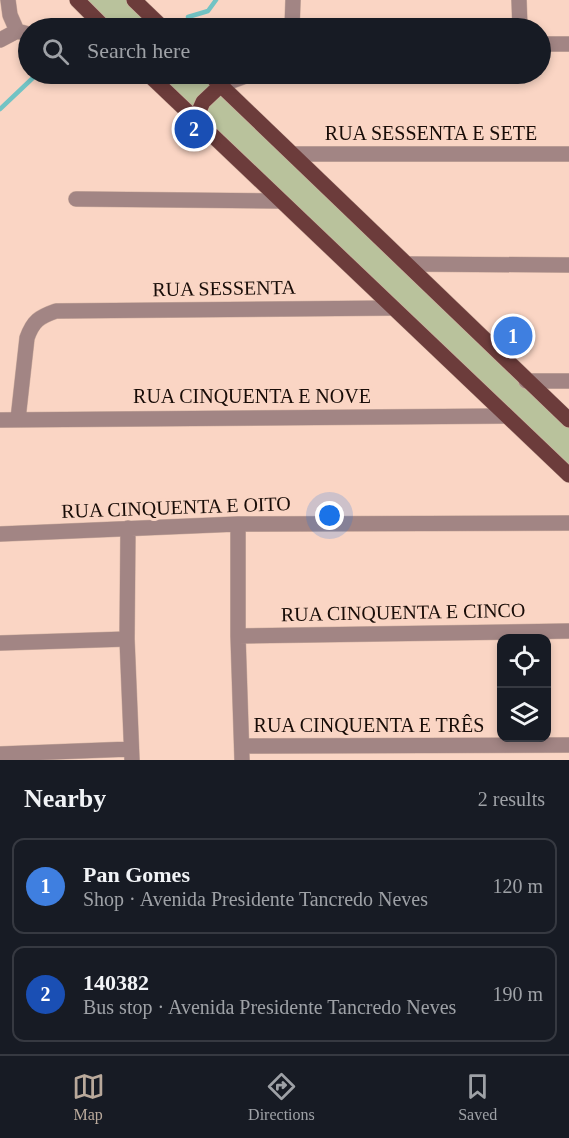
<!DOCTYPE html>
<meta charset="utf-8">
<style>
body{margin:0;font-family:Georgia,serif;background:#242831;color:#f1f3f6}
.controls{position:absolute;right:18px;bottom:18px;display:grid;overflow:hidden;border-radius:12px;box-shadow:0 3px 9px #0003}
.controls button{width:54px;height:54px;display:grid;place-items:center;padding:0;border:0;border-bottom:2px solid #363941;background:#171b24;color:#f1f3f6;font:30px sans-serif}
.you{position:absolute;left:330px;top:516px;width:21px;height:21px;margin:-15px;border:4px solid #fff;border-radius:50%;background:#1a73e8;box-shadow:0 0 0 9px #1a73e833}
.badge{display:grid;place-items:center;width:39px;height:39px;border-radius:50%;background:#b9a99b;color:#fff;font-size:20px;font-weight:700}
.pin{position:absolute;translate:-50% -50%;border:3px solid #fff;box-shadow:0 2px 6px #0006}
.list{margin:0;padding:0;list-style:none}
h2{display:flex;justify-content:space-between;align-items:center;height:78px;margin:0;padding:0 24px;font-size:26px}
h2 small{font-size:20px;font-weight:400;color:#9ea1a6}
.list li{display:grid;grid-template-columns:39px 1fr auto;gap:18px;align-items:center;box-sizing:border-box;height:96px;margin:0 12px 12px;padding:0 12px;border:2px solid #363941;border-radius:12px}
.list b{display:block;font-size:22px;white-space:nowrap}
.list p{margin:0;font-size:20px;white-space:nowrap;color:#9ea1a6}
.list em{font-size:20px;font-style:normal;color:#9ea1a6}
.icon{flex:none;width:33px;height:33px;fill:none;stroke:currentColor;stroke-width:2;stroke-linecap:round;stroke-linejoin:round}
.map{position:relative;flex:none;width:569px;height:760px;overflow:hidden}
.search{position:absolute;background:#171b24;box-shadow:0 3px 9px #0003;left:18px;right:18px;top:18px;height:66px;display:flex;align-items:center;gap:15px;box-sizing:border-box;padding:0 21px;border-radius:33px;color:#9ea1a6;font-size:22px}
.sheet{height:294px;background:#171b24}
nav{display:flex;justify-content:space-around;align-items:center;box-sizing:border-box;height:84px;border-top:2px solid #363941;background:#171b24;font-size:16px;color:#9ea1a6}
nav a{display:grid;justify-items:center;gap:3px}
nav .on{color:#b9a99b}
.map>svg:first-child{display:block}
.green{fill:#b9c29c}
.lines{fill:none;stroke-linecap:round;stroke-linejoin:round}
.stream{stroke:#72c3c4;stroke-width:4.5}
.minor-casing{stroke:#d1b1a2;stroke-width:16}
.major-casing{stroke:#d1b1a2;stroke-width:16}
.minor{stroke:#a28584;stroke-width:15}
.major{stroke:#6c3c3b;stroke-width:15}
.labels{text-anchor:middle;dominant-baseline:central;stroke-width:6;stroke-linejoin:round;paint-order:stroke}
.street-label{font-size:20px;fill:#180c07;stroke:#fad5c4}
</style>
<div class="map">
<svg width="569" height="760" viewBox="0 0 569 760">
<rect width="100%" height="100%" fill="#fad5c4"/>
<path class="green" d="M83 0H126L156 28H108Z
M155 74H202L569 425V470Z"/>
<g class="lines">
<path class="stream" d="M188 17 208 11 216 0
M0 109 37 74"/>
<g class="minor-casing">
<path id="minor" d="M8 0 10 15 17 31
M519 0 520 28
M79 28 101 25
M292 28 293 0
M0 40 17 31 28 34
M540 44H569
M221 85 251 74
M293 154H569
M76 199 280 201
M407 264 569 265
M526 381H569
M18 419 27 338C33 321 39 317 56 311L393 308
M0 420 505 416
M238 524V636L242 760
M128 528 127 639 132 760
M0 534 238 524 569 523
M238 636 569 631
M0 643 127 639
M242 746 569 745
M0 754 131 749"/>
</g>
<g class="major-casing">
<path id="major" d="M77 0 105 28
M134 0 163 28
M148 74 569 475
M209 74 569 420
M152 77 174 74
M196 118 203 102 221 85"/>
</g>
<use href="#minor" class="minor"/>
<use href="#major" class="major"/>
</g>
<g class="labels">
<g class="street-label">
<text x="431" y="133">RUA SESSENTA E SETE</text>
<text transform="translate(224 288) rotate(-1)">RUA SESSENTA</text>
<text x="252" y="396">RUA CINQUENTA E NOVE</text>
<text transform="translate(176 507) rotate(-2)">RUA CINQUENTA E OITO</text>
<text transform="translate(403 612) rotate(-1)">RUA CINQUENTA E CINCO</text>
<text x="369" y="725">RUA CINQUENTA E TRÊS</text>
</g>
</g>
</svg>
<div class="controls">
<button><svg class="icon" aria-label="locate" viewBox="0 0 24 24"><circle cx="12" cy="12" r="6"/><path d="M12 2v4M12 18v4M2 12h4M18 12h4"/></svg></button>
<button><svg class="icon" aria-label="layers" viewBox="0 0 24 24"><path d="M12 4l9 5-9 5-9-5zM3 14l9 5 9-5"/></svg></button>
</div>
<div class="you"></div>
<div class="pin badge" style="left:513px;top:336px;background:#3f7fe0">1</div>
<div class="pin badge" style="left:194px;top:129px;background:#1a4fb4">2</div>
<div class="search"><svg class="icon" aria-label="search" viewBox="0 0 24 24"><circle cx="10" cy="10" r="6"/><path d="M15 15l6 6"/></svg>Search here</div>
</div>
<section class="sheet">
<h2>Nearby<small>2 results</small></h2>
<ul class="list">
<li><span class="badge" style="background:#3f7fe0">1</span><div><b>Pan Gomes</b><p>Shop · Avenida Presidente Tancredo Neves</p></div><em>120 m</em></li>
<li><span class="badge" style="background:#1a4fb4">2</span><div><b>140382</b><p>Bus stop · Avenida Presidente Tancredo Neves</p></div><em>190 m</em></li>
</ul>
</section>
<nav>
<a class="on"><svg class="icon" aria-label="map" viewBox="0 0 24 24"><path d="M3 6l6-2 6 2 6-2v14l-6 2-6-2-6 2zM9 4v14M15 6v14"/></svg>Map</a>
<a><svg class="icon" aria-label="directions" viewBox="0 0 24 24"><path d="M12 3l9 9-9 9-9-9zM9 14v-3h6M13 9l2 2-2 2"/></svg>Directions</a>
<a><svg class="icon" aria-label="saved" viewBox="0 0 24 24"><path d="M7 4h10v16l-5-4-5 4z"/></svg>Saved</a>
</nav>
